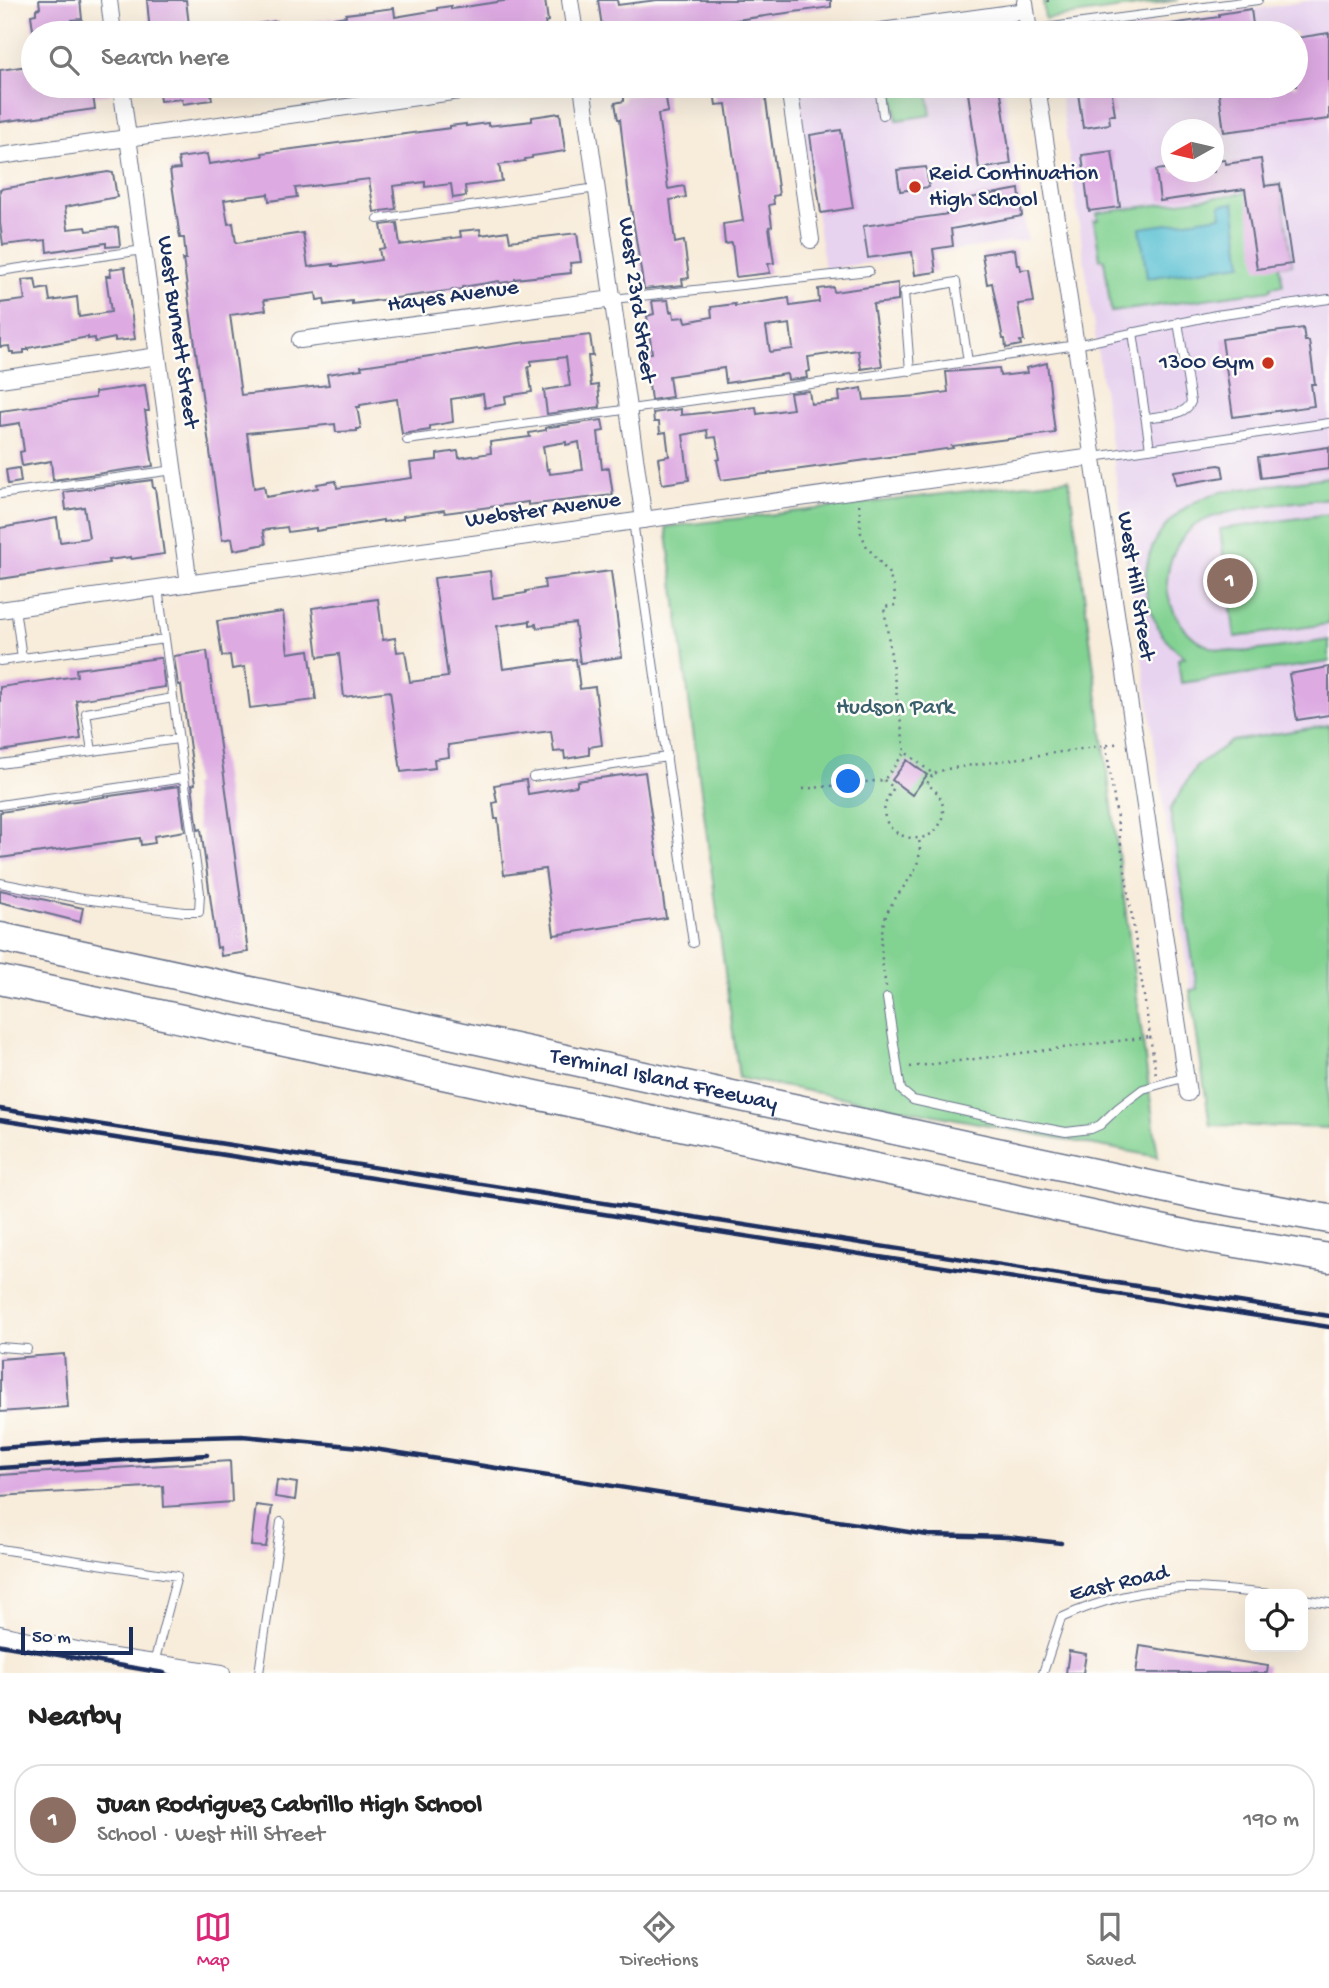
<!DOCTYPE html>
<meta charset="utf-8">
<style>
body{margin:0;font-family:"Gochi Hand",sans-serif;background:#f2f2f2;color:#222}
.controls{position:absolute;right:21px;bottom:21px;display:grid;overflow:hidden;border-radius:14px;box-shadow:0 7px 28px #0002}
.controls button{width:63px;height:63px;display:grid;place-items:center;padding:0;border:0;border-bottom:2px solid #e0e0e0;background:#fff;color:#222;font:35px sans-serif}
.compass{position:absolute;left:1161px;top:119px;width:63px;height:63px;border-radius:50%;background:#fff;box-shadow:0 7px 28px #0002;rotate:262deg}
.scale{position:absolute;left:21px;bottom:18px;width:112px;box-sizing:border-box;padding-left:7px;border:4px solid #1b2f5e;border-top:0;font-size:19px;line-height:24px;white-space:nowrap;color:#1b2f5e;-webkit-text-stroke:5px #fdfcf7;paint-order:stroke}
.you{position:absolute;left:849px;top:782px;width:24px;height:24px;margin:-18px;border:5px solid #fff;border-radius:50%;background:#1a73e8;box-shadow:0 0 0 10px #1a73e833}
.badge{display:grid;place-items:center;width:46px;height:46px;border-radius:50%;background:#db2777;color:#fff;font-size:23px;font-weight:700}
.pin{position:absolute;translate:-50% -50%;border:4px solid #fff;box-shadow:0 2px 7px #0006}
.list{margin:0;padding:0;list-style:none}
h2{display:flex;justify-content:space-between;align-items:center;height:91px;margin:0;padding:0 28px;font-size:30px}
h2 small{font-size:23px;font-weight:400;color:#767676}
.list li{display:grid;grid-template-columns:46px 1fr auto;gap:21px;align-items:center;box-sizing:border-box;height:112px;margin:0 14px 14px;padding:0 14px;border:2px solid #e0e0e0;border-radius:28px}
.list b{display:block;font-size:26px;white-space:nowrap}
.list p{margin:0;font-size:23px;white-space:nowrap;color:#767676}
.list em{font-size:23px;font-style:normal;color:#767676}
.icon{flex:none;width:38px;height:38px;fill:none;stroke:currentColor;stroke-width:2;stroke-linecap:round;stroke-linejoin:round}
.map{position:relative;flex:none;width:1329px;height:1673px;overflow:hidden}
.search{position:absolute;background:#fff;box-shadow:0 7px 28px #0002;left:21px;right:21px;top:21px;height:77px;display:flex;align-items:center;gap:18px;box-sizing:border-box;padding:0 24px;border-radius:38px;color:#767676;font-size:26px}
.sheet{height:217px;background:#fff}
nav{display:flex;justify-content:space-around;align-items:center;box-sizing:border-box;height:98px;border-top:2px solid #e0e0e0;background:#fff;font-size:19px;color:#767676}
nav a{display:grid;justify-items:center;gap:4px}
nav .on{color:#db2777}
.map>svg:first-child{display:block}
.built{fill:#e7d2ef;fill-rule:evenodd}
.green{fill:#82d292;stroke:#4e8078;stroke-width:2}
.water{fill:#56bfd3;stroke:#387798;stroke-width:2}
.building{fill:#ddaae2;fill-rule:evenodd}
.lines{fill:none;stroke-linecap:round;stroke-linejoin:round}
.service-casing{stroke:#687189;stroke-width:10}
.minor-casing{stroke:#687189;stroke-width:18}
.motorway-casing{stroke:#687189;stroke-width:31}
.path{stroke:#687189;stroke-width:2.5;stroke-dasharray:2 5;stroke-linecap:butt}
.service{stroke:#fff;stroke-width:8}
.minor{stroke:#fff;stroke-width:16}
.motorway{stroke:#fff;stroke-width:28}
.rail{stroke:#1b2f5e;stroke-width:4.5}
.poi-dot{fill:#c8321e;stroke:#fdfcf7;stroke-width:2.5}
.labels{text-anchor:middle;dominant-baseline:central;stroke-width:5;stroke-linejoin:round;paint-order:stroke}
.poi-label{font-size:23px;fill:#1b2f5e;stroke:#fdfcf7;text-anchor:start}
.street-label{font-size:23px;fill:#1b2f5e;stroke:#fdfcf7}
.park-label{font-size:23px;fill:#3a606e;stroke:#fdfcf7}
</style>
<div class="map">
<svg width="1329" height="1673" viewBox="0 0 1329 1673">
<rect width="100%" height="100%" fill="#fdfcf7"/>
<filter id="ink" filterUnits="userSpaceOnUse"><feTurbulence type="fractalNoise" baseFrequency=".0143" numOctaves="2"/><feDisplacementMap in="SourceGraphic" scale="14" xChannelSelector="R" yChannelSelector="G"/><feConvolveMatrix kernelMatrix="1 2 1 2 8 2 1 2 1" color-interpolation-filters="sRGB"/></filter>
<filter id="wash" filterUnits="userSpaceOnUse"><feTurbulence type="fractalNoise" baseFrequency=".00686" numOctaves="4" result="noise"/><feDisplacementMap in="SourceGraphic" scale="28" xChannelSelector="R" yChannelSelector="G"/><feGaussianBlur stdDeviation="1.57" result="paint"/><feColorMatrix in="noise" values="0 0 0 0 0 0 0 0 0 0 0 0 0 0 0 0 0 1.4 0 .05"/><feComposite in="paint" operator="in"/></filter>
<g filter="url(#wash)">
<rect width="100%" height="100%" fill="#f8ecda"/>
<path class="built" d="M1314 0H1329V1128L1210 1125 1059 86H1296V33H1098ZM1172 130H1214V172H1172Z
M796 86H1004L1027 240 825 269Z"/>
<path class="green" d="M1043 0H1178L1045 19Z
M892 86H927L931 115 897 120Z
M1280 184 1292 264 1279 265 1283 285 1271 287V290L1111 312 1104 259H1100L1094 221 1098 220 1097 213 1245 193V189Z
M1329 477V498C1296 503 1219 507 1194 526 1177 540 1168 561 1167 582 1167 597 1172 610 1180 622 1204 658 1239 653 1276 648 1294 645 1311 643 1329 640V662L1181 683 1178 659 1185 657C1180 653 1173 648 1169 643 1159 633 1153 619 1149 605 1135 550 1169 506 1221 492Z
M1069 479 1158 1157 739 1078 666 527Z
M1329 514V624L1235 637 1220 529Z
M1329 725V1128L1210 1125 1190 990 1197 989 1170 810 1196 766 1232 741Z"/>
<path class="water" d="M1234 203 1242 264 1147 278 1140 228 1221 216 1220 205Z"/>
<g id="blocks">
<path class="building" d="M39 0H80L82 19 72 20 73 24 69 26 71 33H41L38 29 33 30 31 15 36 14V9L40 8Z
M147 0H186L190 33H150Z
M510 0H545L548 21 545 22 547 33H286L285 26 346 16V14L394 8 395 17 437 10V8L451 6V9Z
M598 0H617L618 5 657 0H831V7L642 33H603Z
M1251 9 1254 33H1158L1157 26 1219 17V14Z
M277 21 278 33H242V26Z
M1329 33V119L1224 132 1218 86H1296V38Z
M28 66 29 72H33V86H111V94L93 96 95 109 0 122V70Z
M158 86H210L212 100 183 104 182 99 160 101Z
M713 86H764L779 195 773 196 774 204 769 205 772 226 769 227 774 263 768 264 770 273 736 277 732 243 725 244 723 224 743 221 726 104 716 105Z
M967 86H1000L1011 164 979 169Z
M1077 86H1111L1115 115H1109L1110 124 1083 128Z
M665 91 668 112 658 114 668 189 684 186 686 197 670 200 675 243 684 241 689 278 682 279 683 285 644 289 628 189 620 119H618L615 103 624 101V96Z
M560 113 565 151 532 156V158L525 159V161L499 165 502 181 465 186 466 196 453 198 451 184 425 187V182L393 186 396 209 374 212 369 179 295 188 297 197 269 201 268 194 224 200 228 224 233 223 236 243 303 233 308 267 333 264V266H341L381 260 379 249 385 248 381 225 397 223 400 245 461 237 460 231 480 229 481 235 508 231 510 241 577 233 581 262 570 263 571 273 515 279V281L500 283 499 281 462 287V289L352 304V301L325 305 324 299 317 300 316 293 264 300 266 310 230 315 241 395 329 385 327 374 362 369 361 366 519 343 590 335 593 356H588L591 386 598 385 600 407 547 414 544 390 570 386 566 357 531 361V366L528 367 532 392 505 396 506 404 485 408 483 394 451 399 453 422 430 426V430L402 434 397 399 360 405V407H357L361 429H357V431L336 432 335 424 247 433 254 488 264 486 266 497 318 488 317 484 336 481 337 488 412 478 410 463 437 460V454L458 451 459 458 491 453 490 442 530 437 529 433 546 430V428L549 427 602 420 604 431 598 432 602 469 609 468 613 495 528 505V502L445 513 444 510 403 516V519L383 522V520L316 531V528L288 532 287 527 263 530 266 544 234 550 232 538 222 540 220 523 183 259H186L184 238H180L170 170 180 169 178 158 207 154 209 164 263 156 262 153 450 128V126L466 124V126L488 123V126L532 121V117ZM566 442V445L579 442 583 470 550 474 549 469 547 470 543 446Z
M841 130 853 208 821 213 810 135Z
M1112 151 1120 207 1089 211 1082 155Z
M1261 159 1265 186 1280 184 1292 264 1257 269 1245 189 1160 201 1156 170 1171 168 1172 172H1214V161L1225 160 1226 164Z
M926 167 929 187 900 191 897 170Z
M108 172 113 173 117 197 65 207 68 229 86 227 87 231 118 227 120 246 106 247V243L47 252 46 240 3 245 0 223V189Z
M1019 189 1022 216 951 229 953 246 933 249 936 272 915 275 912 252 868 258 863 226 956 213 954 201Z
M1015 249 1017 265H1020L1021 270 1029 269 1034 302 1018 304 1024 341H1020L1021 345 1006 348 1005 339H1003L992 283 987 284 982 254Z
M125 267 135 339 115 341V338L95 342V338L88 339V337L28 348V350H24V353L13 354V352H10L9 346 0 347V303L25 300 22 280 35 279 37 290 48 288 50 301 77 297 79 317 111 312 106 276H111L110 269Z
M898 283V301L873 304 882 366 861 369 858 350 808 357 810 371 806 372 807 378 788 380 787 374 726 383 724 368 669 376 672 397 651 400 645 354 652 353 647 316 654 314 652 301 668 300 670 312 673 311 674 318 685 317 686 322 712 317 711 307 735 304V306L789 298 790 306 819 302 818 289 833 287 834 292ZM790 324 793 349 770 352 766 327Z
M1303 328 1305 341H1309L1315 384H1311L1314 406 1233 417 1222 339Z
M1047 363 1055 433 952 446 953 448 932 451 721 480 717 460 720 459 716 437 708 438 707 430 683 435 689 480 662 484 658 458 669 456 666 432 660 433 659 422H654L653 413 681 409V415L693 414 756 407 757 414 793 409 790 393 809 391 811 404 840 401 839 392 862 388 864 400 919 396 948 392 946 372 999 368 1000 376 1027 373 1026 368Z
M145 385 149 411H145L153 466 53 480 51 461 22 466 20 452 24 451 20 423 0 426V411L95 398V392Z
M1329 447V469L1261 478 1258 457Z
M1219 465 1222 466 1224 477 1176 485 1174 471Z
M19 468 21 482 8 484 6 470Z
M152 480 153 488H155L164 554 131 559V557L108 560 109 563 0 579V528L57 518 60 542 89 538 84 507 66 510 64 492Z
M490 571 493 598 526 593V591L545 588 544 580 611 571 622 657 580 663 575 623 537 628 536 624 530 625V621L497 626 503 669 576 659 580 689 595 687 602 745 589 747V755L565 759 564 751 554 752 551 731 510 736 448 745 449 757 434 759 435 768 401 772 390 691 344 697 339 654 318 657 312 608 378 599 383 640 395 638 397 652 405 651 410 682 448 677 434 578Z
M283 612 288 653 309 650 316 700 250 708 245 667 232 669 230 655 222 656 217 621Z
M207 651 248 952 221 956 220 947 217 948 201 829 198 830 192 785 195 784 181 685H178L174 656Z
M159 658H161L165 687 76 700 81 739 0 751V687L77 676 76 669Z
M1329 667V715L1297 720 1289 674Z
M907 760 927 775 912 795 892 780Z
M645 772 666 918 554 935 545 869 504 875 498 819H495L493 803 497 802 494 785 526 780 528 794 577 786V781Z
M179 786 185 831 154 836 155 843 141 845 140 838 0 858V812Z
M0 890 83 908 80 922 0 902Z
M64 1354 68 1407 0 1412V1359Z
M230 1461 232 1502 164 1507 163 1486 0 1496V1475Z
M277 1480 297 1483 295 1500 275 1497Z
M256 1505 272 1507 266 1547 251 1546Z
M1140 1646 1268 1666 1267 1673H1136Z
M1069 1651 1086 1654 1083 1673H1066Z"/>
</g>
</g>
<g filter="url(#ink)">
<use href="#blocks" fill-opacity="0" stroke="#687189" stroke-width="2"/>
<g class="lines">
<g class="service-casing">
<path id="service" d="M1029 30 1258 0
M879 86 883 115
M378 219 597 188
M0 271 143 250
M613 299 869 271
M1133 332 1150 449
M910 371 904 292 956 282 968 362
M1146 418C1160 415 1185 417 1191 402L1178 322
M407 440 926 368 1076 345 1216 315 1329 299
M1093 457 1329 423
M0 494 174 470
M633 521 693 943
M15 608 22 658
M0 661 165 639
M92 751 86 713 173 698
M0 764 178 739
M533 777 667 757
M0 805 184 778
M0 883 83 899 184 912H199L200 893 158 588
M887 998 901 1090 913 1100 1007 1121 1066 1132 1091 1129 1100 1125 1118 1108 1143 1089 1186 1077
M0 1347 27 1349
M0 1549 177 1576 154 1663
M1303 1599 1329 1603
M259 1673 281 1522
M1043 1673 1061 1618C1097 1601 1147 1588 1188 1588 1215 1588 1243 1592 1270 1594"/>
</g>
<g class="minor-casing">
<path id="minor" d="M109 0 113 33
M570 0 575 33
M1025 2 1029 33
M867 33 1026 11
M121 86 189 584
M582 86 644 520
M789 86 811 240
M1037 86 1188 1093
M0 156 495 86
M300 340 613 299
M0 379 158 356
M0 610 1093 457
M0 1634 107 1656 222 1673"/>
</g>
<g class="motorway-casing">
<g id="motorway">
<path id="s1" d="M0 937 1205 1197 1329 1219"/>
<path d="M0 980 1193 1236 1329 1258"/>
</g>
</g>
<path class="path" d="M1047 1 1051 0
M859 504 861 533 867 547 888 572 894 588 896 605 884 607 905 752
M1106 746 1156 1075
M884 780 894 788C856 836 942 861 943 810 943 798 937 791 927 784L933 774
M803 789 884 780 905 752 933 774 946 769 1121 743
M886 987C882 962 877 938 887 913 898 888 925 871 919 840
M910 1067 1150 1037"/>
<use href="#service" class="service"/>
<use href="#minor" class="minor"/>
<use href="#motorway" class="motorway"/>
<path class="rail" d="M0 1109 1329 1316
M0 1120 1329 1327
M0 1448 131 1439 242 1436 361 1447 928 1535 1008 1537 1061 1543
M0 1468 207 1455
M0 1645 164 1673"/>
</g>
</g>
<g class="poi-dot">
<circle cx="915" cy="187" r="7"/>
<circle cx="1268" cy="363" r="7"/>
</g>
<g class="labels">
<g class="poi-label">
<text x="929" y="174">Reid Continuation<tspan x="929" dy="26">High School</tspan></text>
<text x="1254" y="363" text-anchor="end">1300 Gym</text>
</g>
<g class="street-label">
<text transform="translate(453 297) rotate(-8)">Hayes Avenue</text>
<text transform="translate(636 300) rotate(82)">West 23rd Street</text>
<text transform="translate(177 332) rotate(82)">West Burnett Street</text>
<text transform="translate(543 511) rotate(-8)">Webster Avenue</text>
<text transform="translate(1135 586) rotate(81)">West Hill Street</text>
<text stroke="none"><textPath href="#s1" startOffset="679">Terminal Island Freeway</textPath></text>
<text transform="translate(1119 1584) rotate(-13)">East Road</text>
</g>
<g class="park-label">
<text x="895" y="708">Hudson Park</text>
</g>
</g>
</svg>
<div class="controls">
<button><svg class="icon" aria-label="locate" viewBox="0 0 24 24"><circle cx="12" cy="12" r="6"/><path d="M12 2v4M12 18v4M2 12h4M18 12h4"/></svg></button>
</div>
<svg class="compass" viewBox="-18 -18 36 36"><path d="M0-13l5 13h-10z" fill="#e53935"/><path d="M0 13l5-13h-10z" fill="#767676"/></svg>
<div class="scale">50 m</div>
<div class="you"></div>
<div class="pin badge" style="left:1230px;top:581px;background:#8d6e63">1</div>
<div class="search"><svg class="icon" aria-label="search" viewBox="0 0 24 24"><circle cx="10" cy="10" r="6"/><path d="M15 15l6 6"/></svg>Search here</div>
</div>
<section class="sheet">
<h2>Nearby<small></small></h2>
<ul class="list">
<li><span class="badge" style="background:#8d6e63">1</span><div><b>Juan Rodriguez Cabrillo High School</b><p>School · West Hill Street</p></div><em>190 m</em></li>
</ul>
</section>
<nav>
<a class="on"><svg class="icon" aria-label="map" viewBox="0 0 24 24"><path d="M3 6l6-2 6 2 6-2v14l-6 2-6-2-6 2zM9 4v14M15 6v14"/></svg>Map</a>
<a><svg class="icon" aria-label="directions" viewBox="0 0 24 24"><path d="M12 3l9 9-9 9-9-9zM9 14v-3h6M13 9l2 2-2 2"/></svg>Directions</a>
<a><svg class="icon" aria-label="saved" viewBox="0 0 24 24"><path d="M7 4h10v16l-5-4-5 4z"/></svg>Saved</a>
</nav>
